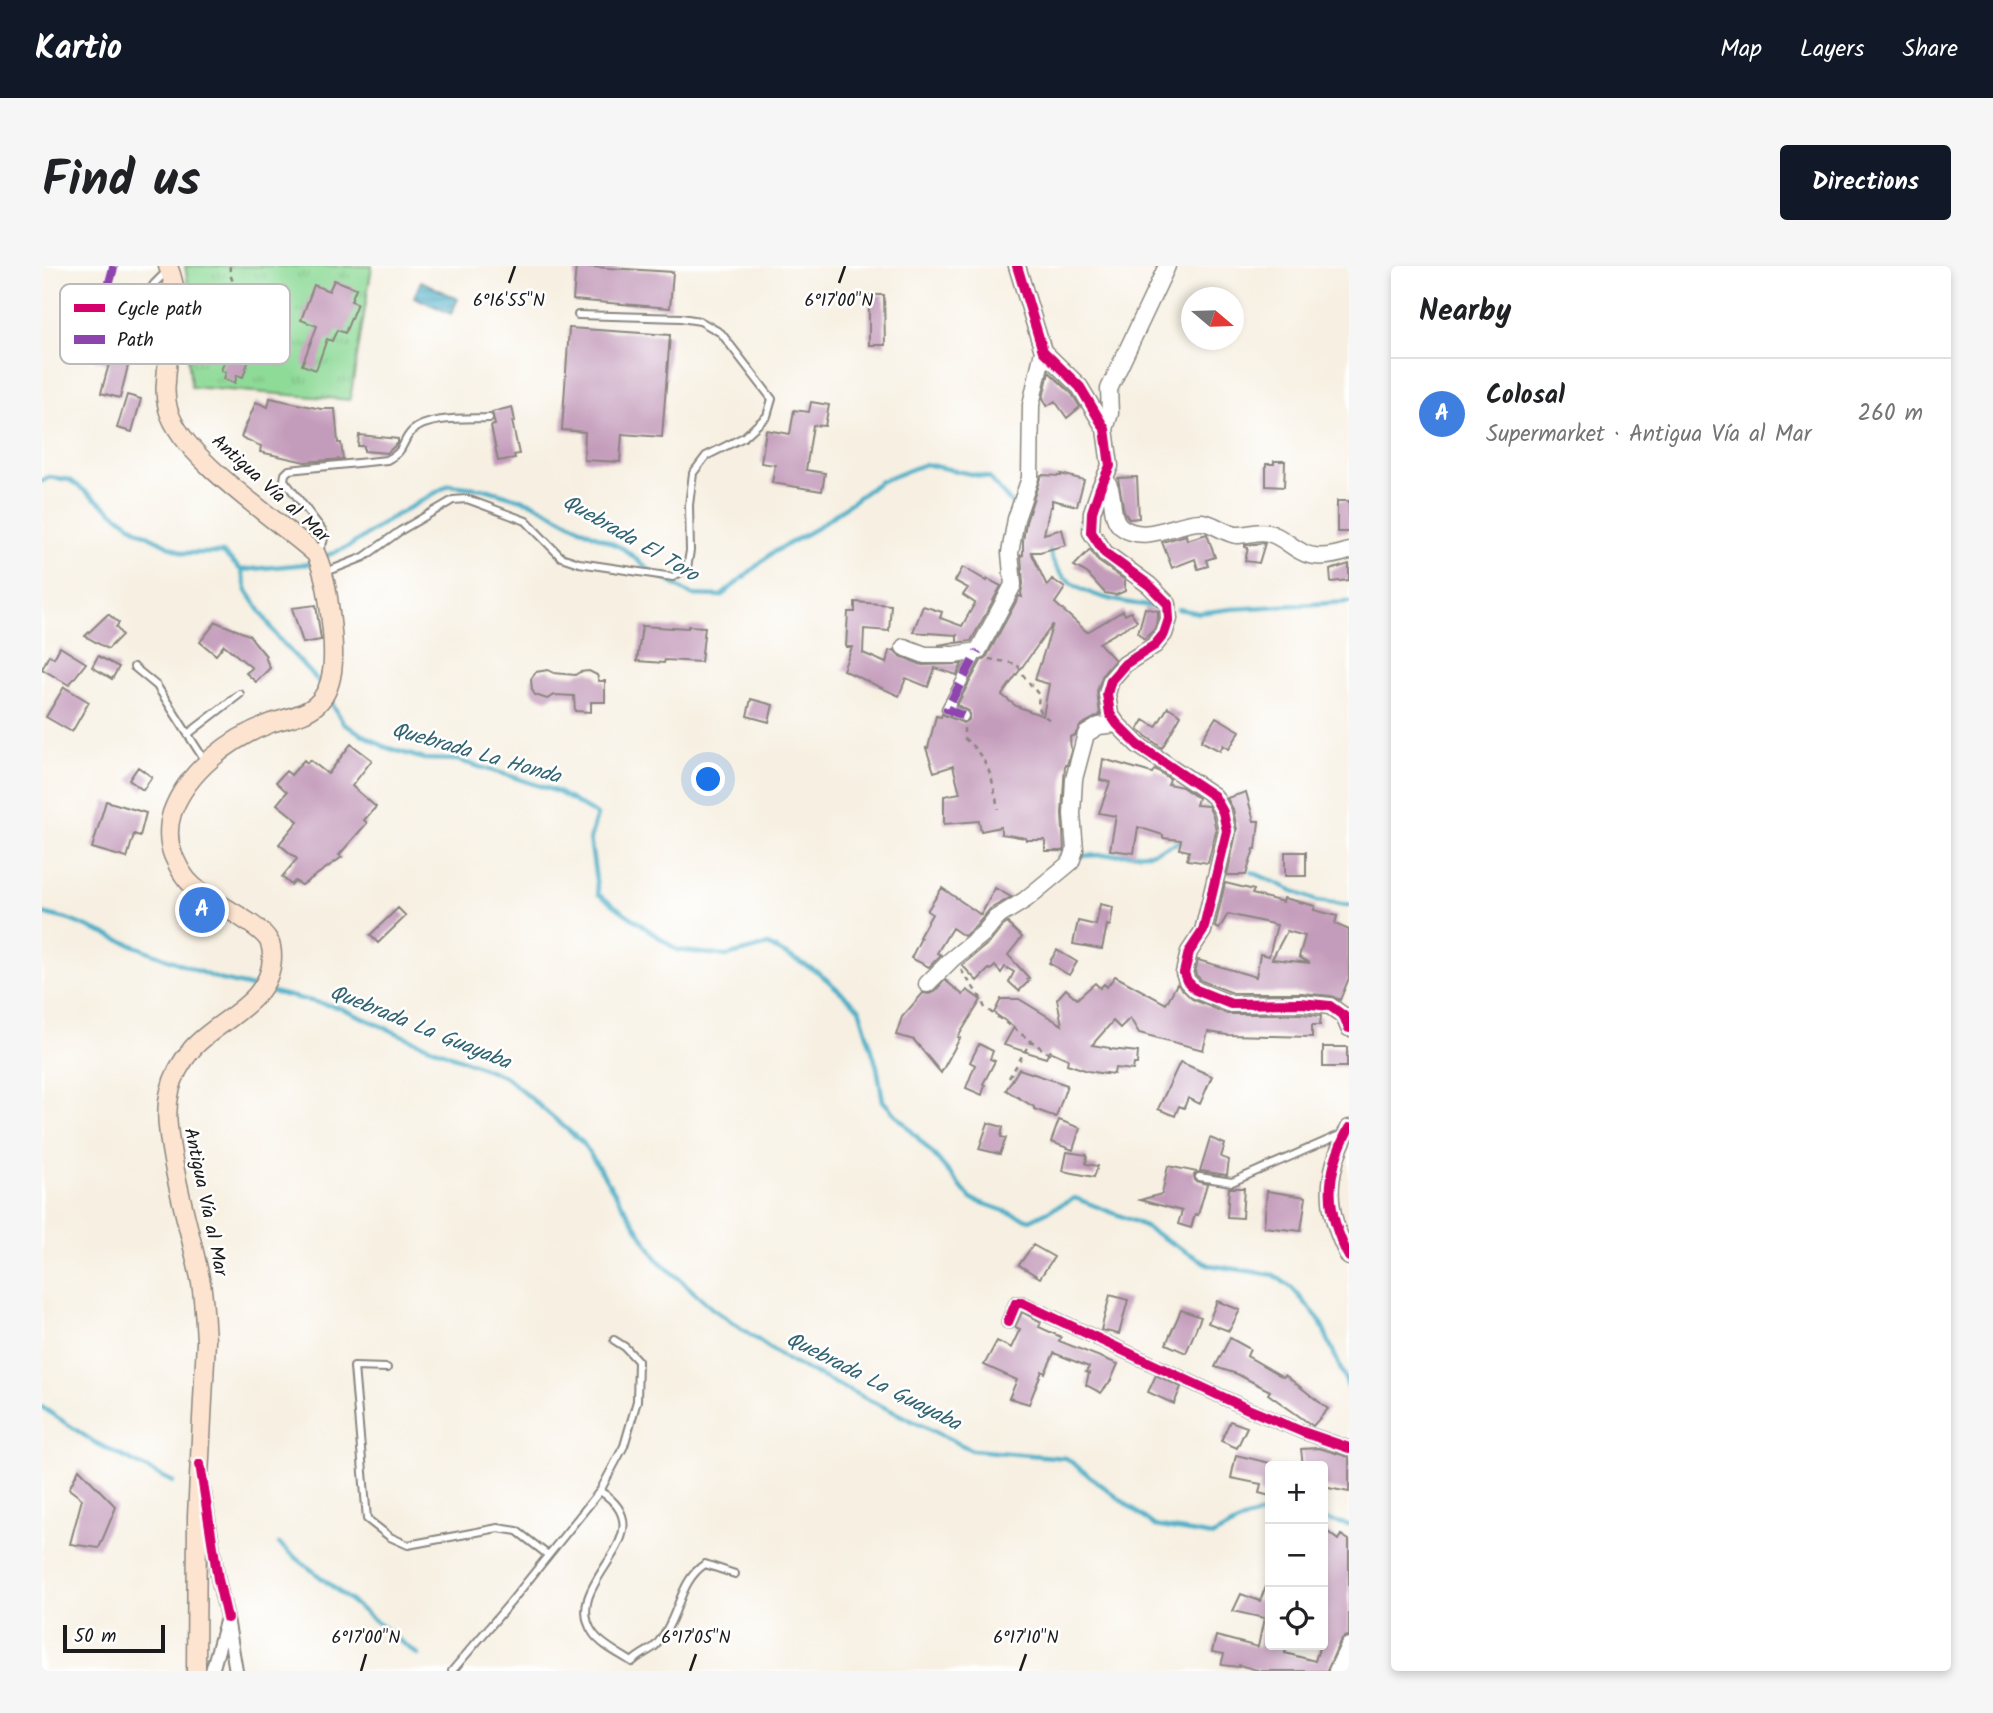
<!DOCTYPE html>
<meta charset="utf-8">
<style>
body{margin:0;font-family:Kalam,sans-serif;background:#f6f6f6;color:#202124}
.controls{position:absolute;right:21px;bottom:21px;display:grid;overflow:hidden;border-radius:7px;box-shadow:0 4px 10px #0003}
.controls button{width:63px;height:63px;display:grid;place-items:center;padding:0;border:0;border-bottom:2px solid #e0e0e0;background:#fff;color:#202124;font:35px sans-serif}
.compass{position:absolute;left:1139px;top:21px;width:63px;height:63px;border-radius:50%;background:#fff;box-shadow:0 4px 10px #0003;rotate:109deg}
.scale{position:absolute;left:21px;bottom:18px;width:102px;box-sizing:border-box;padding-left:7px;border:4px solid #1c1c1c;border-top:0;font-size:19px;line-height:24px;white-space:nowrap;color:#1c1c1c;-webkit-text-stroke:5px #fff;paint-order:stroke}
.you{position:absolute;left:667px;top:514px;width:24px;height:24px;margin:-18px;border:5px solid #fff;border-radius:50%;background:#1a73e8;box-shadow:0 0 0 10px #1a73e833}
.badge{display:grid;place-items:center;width:46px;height:46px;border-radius:50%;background:#111827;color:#fff;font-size:23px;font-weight:700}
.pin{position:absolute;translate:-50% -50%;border:4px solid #fff;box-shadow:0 2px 7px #0006}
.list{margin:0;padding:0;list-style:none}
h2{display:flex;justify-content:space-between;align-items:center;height:91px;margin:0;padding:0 28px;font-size:30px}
h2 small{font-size:23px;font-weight:400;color:#757577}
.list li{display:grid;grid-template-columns:46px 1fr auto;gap:21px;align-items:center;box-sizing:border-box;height:112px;padding:0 28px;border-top:2px solid #e0e0e0}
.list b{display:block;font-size:26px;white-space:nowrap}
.list p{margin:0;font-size:23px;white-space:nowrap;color:#757577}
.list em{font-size:23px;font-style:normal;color:#757577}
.icon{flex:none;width:38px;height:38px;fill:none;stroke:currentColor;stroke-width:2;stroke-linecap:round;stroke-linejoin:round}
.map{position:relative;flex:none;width:1307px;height:1405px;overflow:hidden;border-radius:7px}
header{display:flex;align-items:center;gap:42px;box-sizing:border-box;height:98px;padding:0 35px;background:#111827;color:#fff}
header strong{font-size:33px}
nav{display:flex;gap:38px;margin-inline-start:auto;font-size:24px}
.intro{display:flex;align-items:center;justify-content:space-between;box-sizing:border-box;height:168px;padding:0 42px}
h1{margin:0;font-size:49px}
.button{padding:18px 32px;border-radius:7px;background:#111827;color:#fff;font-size:24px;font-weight:700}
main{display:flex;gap:42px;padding:0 42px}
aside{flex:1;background:#fff;border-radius:7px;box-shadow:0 4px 10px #0003}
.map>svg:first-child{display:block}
.park{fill:url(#park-tufts);stroke:#557b5a;stroke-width:2}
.water{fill:url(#water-rules);stroke:#326471;stroke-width:2}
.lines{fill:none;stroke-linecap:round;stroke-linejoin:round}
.stream{stroke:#47adc6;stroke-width:4.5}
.building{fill:#c49cbb;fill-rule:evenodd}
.service-casing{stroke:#8a867f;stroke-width:10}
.pedestrian-casing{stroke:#8a867f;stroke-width:13}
.minor-casing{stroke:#8a867f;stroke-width:16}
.tertiary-casing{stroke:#8a867f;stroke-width:19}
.secondary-casing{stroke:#8a867f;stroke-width:21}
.path{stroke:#8a867f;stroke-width:2.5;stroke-dasharray:5 5;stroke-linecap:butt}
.service{stroke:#fff;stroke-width:6}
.pedestrian{stroke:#fff;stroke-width:10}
.minor{stroke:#fff;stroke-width:12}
.tertiary{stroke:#fff;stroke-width:16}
.secondary{stroke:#fde4d0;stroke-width:18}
.quiet{stroke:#8e44ad;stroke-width:9;stroke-dasharray:18 9;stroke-linecap:butt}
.cycleway-casing{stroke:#fff;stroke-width:15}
.cycleway{stroke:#d6006c;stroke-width:10}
.ticks{fill:none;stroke:#1c1c1c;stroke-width:2.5}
.labels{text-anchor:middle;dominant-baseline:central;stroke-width:5;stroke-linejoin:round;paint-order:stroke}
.street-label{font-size:19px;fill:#1c1c1c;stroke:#fff}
.water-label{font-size:21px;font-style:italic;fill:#326471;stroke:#fff}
.key{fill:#fff;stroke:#bbb;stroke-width:2}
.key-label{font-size:19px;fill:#1c1c1c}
.ticks-label{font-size:18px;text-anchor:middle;fill:#1c1c1c;stroke:#fff;stroke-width:5;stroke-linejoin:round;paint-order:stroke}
</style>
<header>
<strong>Kartio</strong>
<nav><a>Map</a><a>Layers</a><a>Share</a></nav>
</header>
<div class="intro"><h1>Find us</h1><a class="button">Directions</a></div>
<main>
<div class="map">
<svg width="1307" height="1405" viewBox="0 0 1307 1405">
<defs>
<pattern id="park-tufts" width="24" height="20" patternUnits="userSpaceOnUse" patternTransform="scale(1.75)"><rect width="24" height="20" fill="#8eda97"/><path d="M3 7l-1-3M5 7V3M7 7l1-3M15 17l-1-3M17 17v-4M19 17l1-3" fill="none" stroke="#7aba82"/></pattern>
<pattern id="water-rules" width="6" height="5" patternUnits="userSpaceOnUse" patternTransform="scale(1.75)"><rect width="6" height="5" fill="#47adc6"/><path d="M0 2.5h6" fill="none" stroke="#3a8ca0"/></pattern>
</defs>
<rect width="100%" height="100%" fill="#fff"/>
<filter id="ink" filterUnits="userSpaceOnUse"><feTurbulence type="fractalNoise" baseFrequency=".0143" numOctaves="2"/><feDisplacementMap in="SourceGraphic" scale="14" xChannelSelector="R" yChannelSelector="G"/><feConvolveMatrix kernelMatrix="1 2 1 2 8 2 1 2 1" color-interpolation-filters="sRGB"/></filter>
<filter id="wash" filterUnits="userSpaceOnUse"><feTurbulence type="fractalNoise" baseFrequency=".00686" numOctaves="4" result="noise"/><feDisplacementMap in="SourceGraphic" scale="28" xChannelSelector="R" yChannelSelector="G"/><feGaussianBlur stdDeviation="1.57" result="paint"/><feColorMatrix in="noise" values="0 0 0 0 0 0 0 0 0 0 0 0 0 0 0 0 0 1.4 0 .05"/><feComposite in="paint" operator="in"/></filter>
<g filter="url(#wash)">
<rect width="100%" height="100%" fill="#f7f0e2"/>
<path class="park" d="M143 0H330L308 134 149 121 146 89 149 48 148 28Z"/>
<path class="water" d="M379 15 416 33 409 48 372 31Z"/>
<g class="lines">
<path class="stream" d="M0 215 7 211 28 214 97 265 141 287H181L199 304 205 325 236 372 278 417
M1007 280C1012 329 1077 336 1115 341
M279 292 308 280 346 254 407 219 443 223 491 237 540 263 582 283 610 306
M199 304 265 298 271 295
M618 310 650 329 679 330 730 287 773 263 837 216 883 198 947 212 973 241
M1136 343 1157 347 1189 343 1307 336
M289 436 302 458 343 481 382 493 415 494 468 510 516 526 555 549 548 572 556 628 635 684 685 690 726 679 776 706 817 742 835 801 841 835 894 891 929 933 988 954 1033 932 1094 956 1167 999 1232 1009 1250 1022 1277 1053 1307 1122
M1017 590H1029
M1035 590 1108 587 1137 576
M1210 606 1274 635 1307 639
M0 647 25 653 176 713 214 722
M230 726 299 742 366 772 464 811 541 877 616 994 671 1043 745 1094 930 1184 1024 1192 1113 1260 1171 1270 1205 1252 1228 1246
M0 1141 52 1176 131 1216
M1281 1253 1307 1259
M237 1278 376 1389"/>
</g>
<g id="blocks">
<path class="building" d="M534 0 631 6 628 42 531 34Z
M292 14 314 22 309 35 315 37 303 67 295 64 290 75 285 73 274 104 260 99 275 60 259 54 272 19 287 25Z
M827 29H842L843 79H827Z
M63 54 84 59 78 81 90 84 78 132 59 127 67 98 52 93Z
M194 61 216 68 201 111 195 109 193 117 182 113 184 106 179 105Z
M527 62 628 69 620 171 580 168 578 196 542 194 543 166 520 164Z
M1007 106 1030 128 1038 141 1025 152 1013 135 1005 140 1001 132Z
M85 129 99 133 90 166 75 162Z
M228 132 279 143H293L296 177H299L301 193 263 196 218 186 219 180 199 171 214 136 226 141Z
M769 136 787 139 783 160 771 159 764 204 783 207 780 225 730 217 733 199 719 197 724 164 748 168 752 144 767 146Z
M470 141 473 155H470L477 188 472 189 473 192 456 195 449 160 453 159 450 146Z
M317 169 356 173V177L345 187 322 185V180H316Z
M1232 195H1243L1242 221 1224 220V198H1232Z
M1019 208 1042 214 1035 240 1010 234V241H1008L1002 268 1020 263 1024 279 998 286H989L1005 320 1010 313 1023 322 1013 337 1045 366 1081 345 1083 349 1089 346 1095 355 1057 377 1073 394 1061 408 1055 425 1058 449 1039 459 1033 469 1028 471 1029 485 1025 499H1023L1020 547 1022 585H1003V574H984V572L959 568V561L939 565 937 555 902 558V530L918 527 911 500 892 506 884 482H886L894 450 899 451 900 448 921 457 927 454V445L915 439 939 395 945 390 977 330 980 331 979 327 981 318 979 289H981V275L984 256 999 209 1019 210ZM1011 358 993 414 1007 418 1001 450 974 440 960 429Z
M1095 211 1097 252 1087 253 1082 246 1076 212Z
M1295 235H1307V266H1295Z
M1165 268 1173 291 1164 294 1166 300 1156 303 1153 293 1130 302 1120 276 1144 269 1145 274Z
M1223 277 1217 297 1203 295 1206 282 1203 281V279Z
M1048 283 1056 295 1083 314V325L1074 329 1063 327 1045 307 1032 300Z
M1307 298V314L1289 316 1288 304Z
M921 301 945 315 946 313 959 320 929 375 896 379 915 376V369L871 366 881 340 900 346 898 352 920 360 933 337 921 329 926 322 913 315Z
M813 336 849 339 847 365 822 363 821 387 844 397 847 385 852 384 858 390 880 399 920 398 915 409 893 402 886 421 864 412 857 430 801 404 810 381H804L806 346H813Z
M274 339 279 374 261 377 250 342Z
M1103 342 1116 345V352L1113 363 1102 373 1096 367Z
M66 348 77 357 74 361 80 369 66 383 43 370Z
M174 356 207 369 224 390 223 391 228 402 214 416 204 407 210 402 182 379 174 389 158 376Z
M600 360 630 362V361L646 362V360L663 361 659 396 623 394 622 397 595 395Z
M18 381 44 397 27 419 0 403 7 389 12 392Z
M56 390 77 401 70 413 50 401Z
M506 404 512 407 533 409 538 406 547 405 555 409 557 415H563V436H549V446L533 445 532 430 513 429 505 433 493 429 490 424 489 413 494 406Z
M22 421 47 436 30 466 4 451Z
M709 433 731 439 727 456 705 450Z
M1126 441 1139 449 1120 482 1096 464 1102 454 1114 461Z
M1174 451 1198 465 1187 483 1181 479 1178 485 1159 475Z
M309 478 330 494 310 520 334 541 322 554 325 557 297 589 300 591 260 619 253 615 249 619 240 611 255 593 237 578 256 555 235 538 245 526 234 516 244 505 249 509 262 494 265 497 268 494 286 508Z
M1061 493 1110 507 1113 503 1128 513 1126 518 1140 521 1156 532 1154 539 1166 540 1171 550 1174 565 1166 597 1145 594 1147 585 1137 583 1139 574 1121 572V569L1096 561 1092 587 1068 584 1074 550 1057 547 1068 516 1058 514Z
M96 501 110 511 101 524 87 514Z
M1204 526 1212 555H1217L1214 583H1212L1204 609H1185L1195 563 1191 543 1185 532Z
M64 535 104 547 98 570 92 568 85 592 50 582Z
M1243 586H1264V610H1243Z
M1183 617 1212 624 1210 628 1241 636 1242 632 1273 640 1272 644 1295 650 1293 658 1307 664V712L1298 734 1289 730 1260 727H1191L1160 715 1154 709 1153 706 1156 694 1214 711 1218 688 1227 690 1235 659 1186 648 1177 663 1173 661ZM1245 665 1263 670 1257 691 1268 697 1230 693Z
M900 622 939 649 953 622 969 631 948 643 934 660 922 670 910 662 895 687 899 689 887 701 869 692 879 672 877 671 890 648 885 645Z
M1058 638 1071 641 1068 660 1065 659 1060 683 1031 678 1036 655 1054 659Z
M356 642 364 650 336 677 328 669Z
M966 657 967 659 980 671 966 689 987 712 985 713 987 715 977 725 967 716 972 706 963 701 959 707 953 700 949 704 947 703 935 715 920 699 949 675 961 660Z
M1015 684 1035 696 1027 709 1007 697Z
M1073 710 1124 738 1135 718 1150 733 1185 748H1259L1279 750 1278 759H1270V771L1185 769 1166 766 1161 784 1097 767 1088 752 1078 762 1071 755 1050 779 1068 782V783L1096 786 1095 798H1092L1091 804 1073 802 1072 808 1064 807V808L1046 805 1025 798 1026 793 1008 785 1004 792 962 779 972 761 952 747 959 733H977L1020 759 1015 733 1024 723 1035 733 1053 717 1058 722 1062 718 1065 721Z
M903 714 921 729 925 724 939 734 916 771 918 772 899 807 872 774 854 769 860 751 881 727 887 728 892 726Z
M937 778 951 785 948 793 953 795 941 818 943 819 940 829 924 822 933 799 928 796Z
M1281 781H1305V801H1281Z
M1138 796 1170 810 1158 838 1146 832 1142 842 1137 840 1133 850 1116 843Z
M977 803 1025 819 1014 851 992 843V841L964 824Z
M1017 854 1038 862 1031 884 1009 876Z
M946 857 961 861 959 871 964 872 958 888 937 883Z
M1168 872 1183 878 1179 891 1187 894 1185 909 1158 905Z
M1025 886 1045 889 1044 898 1056 900 1052 911 1021 905Z
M1126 900 1155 906 1152 909 1153 915 1165 918 1156 949 1153 948 1149 962 1136 958 1140 945 1098 934 1120 928Z
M1187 922H1202L1200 952 1185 951Z
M1225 925 1264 931 1259 965 1222 961Z
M991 979 1012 991 998 1012 977 999Z
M1068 1029 1086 1034 1077 1068 1059 1064Z
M1175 1035 1198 1044 1187 1065 1166 1057Z
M1139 1044 1159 1051 1144 1087 1124 1078Z
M980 1046 999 1056 997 1061 1019 1071 1017 1075 1076 1098 1069 1114 1059 1127 1044 1119 1047 1107 1044 1106 1047 1101 1012 1087 1003 1107 1000 1105 987 1138 967 1132 975 1114 942 1099 955 1075 969 1082 978 1063 973 1061Z
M1188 1072 1208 1083 1205 1090 1241 1111 1243 1109 1286 1143 1271 1160 1226 1128 1228 1125 1195 1108 1173 1101Z
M1114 1109 1139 1121 1132 1138 1106 1126Z
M1188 1155 1205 1161 1195 1182 1179 1175Z
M1277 1182 1307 1191V1226L1281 1221V1200H1261L1259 1183Z
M1194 1189 1228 1197V1230L1217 1227 1219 1218 1189 1212Z
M37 1203 74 1241 57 1282 28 1278 40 1233 27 1223Z
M1281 1262 1296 1274 1299 1269 1307 1274V1370L1302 1371 1298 1375 1285 1405H1219L1197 1399V1401L1179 1399 1182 1388 1170 1386 1174 1370 1216 1381 1222 1352 1191 1345 1199 1328 1218 1335 1227 1312 1228 1379H1245L1243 1387 1273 1395 1278 1379H1281Z"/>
</g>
</g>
<g filter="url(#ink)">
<use href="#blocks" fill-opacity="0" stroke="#8a867f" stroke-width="2"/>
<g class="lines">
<g class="service-casing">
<path id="service" d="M91 48 112 18 126 4
M275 286C280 279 284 274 281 265L242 214 243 208 247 204 345 194C365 184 358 177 370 165 387 150 425 153 447 152
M284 306 322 291 358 265 411 234 425 233 484 255 519 291 537 297 631 311 645 302 648 285 647 239 651 207 664 190 702 171 725 150 730 133 679 67 658 55 639 52 536 49
M92 401 115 420 163 495
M146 468 198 428
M1157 911 1190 916 1300 868
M345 1102 312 1101 325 1253 348 1271 366 1279 456 1262 475 1265 506 1289
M558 1225 582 1180 595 1135 596 1095 583 1081 572 1074
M410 1405 468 1337 558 1225C628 1270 516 1315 551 1367 559 1379 578 1388 590 1396 597 1389 605 1386 612 1381 617 1377 622 1368 625 1363 638 1341 640 1313 663 1298L693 1308"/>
</g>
<g class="pedestrian-casing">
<path id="pedestrian" d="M921 450 905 443 936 385"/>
</g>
<g class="minor-casing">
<path id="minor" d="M966 1056 974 1037H980L1206 1143 1261 1166 1307 1182
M162 1225 176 1313 185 1352
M170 1405 185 1352 194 1405"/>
</g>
<g class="tertiary-casing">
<path id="tertiary" d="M975 0 1001 85 1038 121 1063 163 1068 200 1058 222 1050 246 1049 266 1063 287 1107 319 1126 338 1127 353 1122 368 1113 379 1083 398 1069 414 1065 428 1068 448 1075 458 1096 479 1172 530 1181 546 1185 565 1161 665 1147 686 1142 707 1145 715 1154 724 1189 738 1259 737 1288 740 1302 750 1307 762
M1063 163 1068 147 1067 123 1125 0
M1063 212C1064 215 1067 218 1068 222 1072 234 1068 254 1081 262 1105 278 1136 255 1160 256 1172 257 1183 268 1195 269 1208 269 1220 263 1232 269 1242 273 1250 281 1260 286 1274 294 1292 290 1307 285
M862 381 883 389H912L936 385 971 319 968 287 974 253 988 212 989 139 1001 85
M885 718 910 693 942 667 954 652 983 634 1029 596 1033 584 1030 548 1032 513 1044 468 1057 460 1075 458
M1307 862C1282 909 1283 945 1307 991
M1295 1405 1307 1380"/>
</g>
<g class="secondary-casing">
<path id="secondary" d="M126 0C144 44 125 73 124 116 123 124 124 135 126 143 139 192 235 253 274 288 285 313 287 337 290 365 292 388 294 423 273 440 261 450 244 452 229 457 189 472 145 505 130 547 126 560 126 576 131 589 136 600 141 611 151 620 167 635 219 658 227 675 229 679 230 687 230 691 229 738 176 753 150 783 140 795 131 811 128 825 123 845 126 864 129 883 136 928 150 972 159 1017 162 1036 163 1056 164 1075L155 1250 154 1405"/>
</g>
<path class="path" d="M188 0C187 9 190 12 193 22 196 32 198 44 198 54L205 62
M947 393 975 398 981 409 997 429C995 441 997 447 1008 454
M922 462V472C948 495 950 511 956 543
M919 704 938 731 943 742 1010 790
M967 812 989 775"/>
<use href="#service" class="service"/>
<use href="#pedestrian" class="pedestrian"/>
<use href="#minor" class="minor"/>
<use href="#tertiary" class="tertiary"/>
<use href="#secondary" class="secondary"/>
<path class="quiet" d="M72 0 64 29V44C70 51 84 52 91 48
M921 450 905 443 936 385"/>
<g class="cycleway-casing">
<path id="cycleway" d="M975 0 1001 85 1038 121 1063 163 1068 200 1058 222 1050 246 1049 266 1063 287 1107 319 1126 338 1127 353 1122 368 1113 379 1083 398 1069 414 1065 428 1068 448 1075 458 1096 479 1172 530 1181 546 1185 565 1161 665 1147 686 1142 707 1145 715 1154 724 1189 738 1259 737 1288 740 1302 750 1307 762
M1307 862C1282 909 1283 945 1307 991
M966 1056 974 1037H980L1206 1143 1261 1166 1307 1182
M158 1198 176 1313 185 1352"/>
</g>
<use href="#cycleway" class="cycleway"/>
</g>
</g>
<path class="ticks" d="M467 17 473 0M797 17 803 0M319 1405 324 1388M648 1405 654 1388M978 1405 984 1388"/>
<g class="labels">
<g class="street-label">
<text transform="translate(228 223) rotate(42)">Antigua Vía al Mar</text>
<text transform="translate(163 936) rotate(78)">Antigua Vía al Mar</text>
</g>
<g class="water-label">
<text transform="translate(588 273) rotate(30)">Quebrada El Toro</text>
<text transform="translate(434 488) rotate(16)">Quebrada La Honda</text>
<text transform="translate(378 762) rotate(22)">Quebrada La Guayaba</text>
<text transform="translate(831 1116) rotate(27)">Quebrada La Guayaba</text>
</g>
</g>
<rect x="18" y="18" width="230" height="80" rx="10" class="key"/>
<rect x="32" y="38" width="31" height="8" fill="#d6006c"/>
<rect x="32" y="69" width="31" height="9" fill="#8e44ad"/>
<g class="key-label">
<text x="75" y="49">Cycle path</text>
<text x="75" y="80">Path</text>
</g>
<g class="ticks-label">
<text x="467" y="40">6°16'55"N</text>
<text x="797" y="40">6°17'00"N</text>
<text x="324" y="1377">6°17'00"N</text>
<text x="654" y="1377">6°17'05"N</text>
<text x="984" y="1377">6°17'10"N</text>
</g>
</svg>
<div class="controls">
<button>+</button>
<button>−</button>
<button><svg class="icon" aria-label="locate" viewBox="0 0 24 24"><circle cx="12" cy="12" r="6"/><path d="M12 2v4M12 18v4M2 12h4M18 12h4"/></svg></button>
</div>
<svg class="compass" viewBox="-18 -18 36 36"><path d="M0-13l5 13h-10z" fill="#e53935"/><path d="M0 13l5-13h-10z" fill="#757577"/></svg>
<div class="scale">50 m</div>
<div class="you"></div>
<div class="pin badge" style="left:160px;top:644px;background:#3f7fe0">A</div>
</div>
<aside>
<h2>Nearby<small></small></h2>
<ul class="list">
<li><span class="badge" style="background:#3f7fe0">A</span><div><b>Colosal</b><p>Supermarket · Antigua Vía al Mar</p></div><em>260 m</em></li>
</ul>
</aside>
</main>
